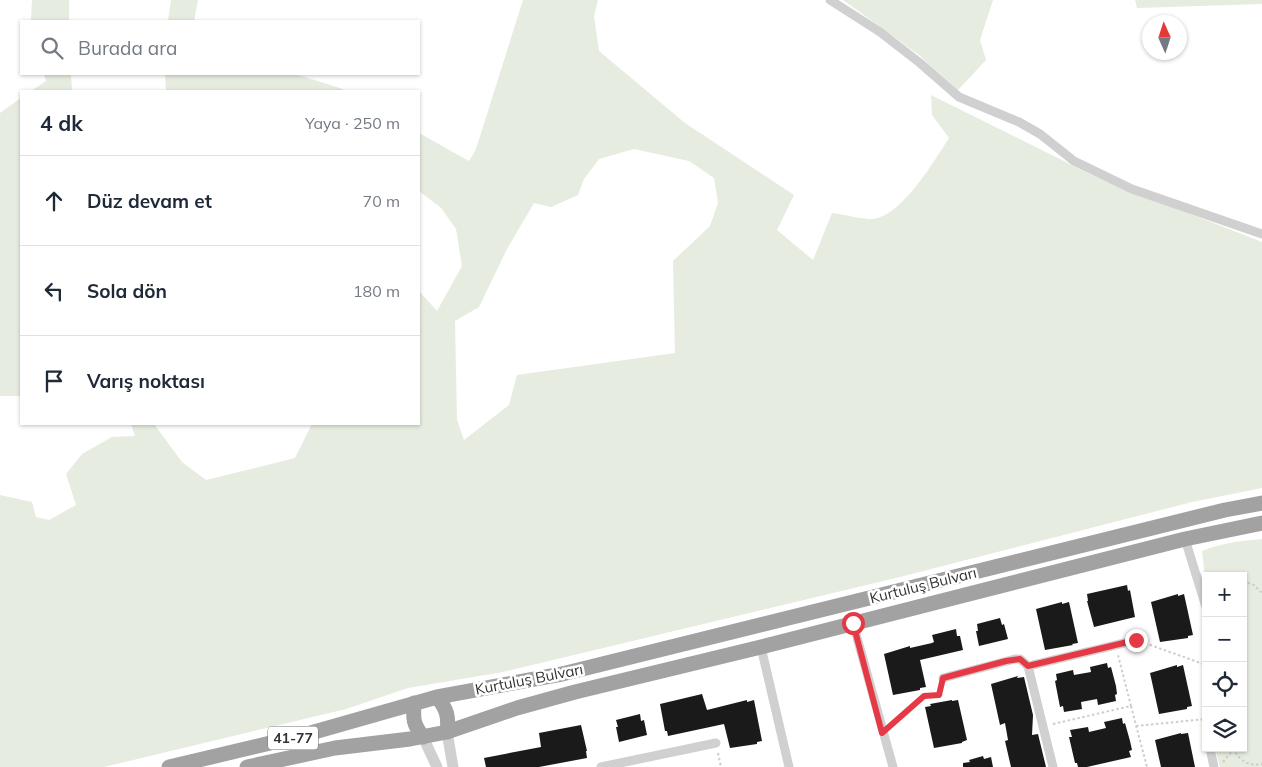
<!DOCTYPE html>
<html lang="tr">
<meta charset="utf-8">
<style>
body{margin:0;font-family:Mulish,sans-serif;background:#f2f2f3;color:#1f2937}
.controls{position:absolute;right:15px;bottom:15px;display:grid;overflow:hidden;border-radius:0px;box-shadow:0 1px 4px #0004}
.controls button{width:45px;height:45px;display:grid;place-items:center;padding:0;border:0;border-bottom:1px solid #e0e1e3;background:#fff;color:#1f2937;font:25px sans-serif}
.compass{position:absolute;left:1142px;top:15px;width:45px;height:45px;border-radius:50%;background:#fff;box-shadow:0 1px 4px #0004;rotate:357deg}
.stop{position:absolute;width:15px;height:15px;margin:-11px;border:4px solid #e63946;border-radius:50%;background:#fff}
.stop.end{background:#e63946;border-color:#fff;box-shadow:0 1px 5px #0008}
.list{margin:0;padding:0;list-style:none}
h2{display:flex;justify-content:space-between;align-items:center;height:65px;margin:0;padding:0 20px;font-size:21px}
h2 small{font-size:16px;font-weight:400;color:#747a83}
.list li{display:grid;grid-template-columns:32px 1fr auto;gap:15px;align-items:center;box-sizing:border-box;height:90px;padding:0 20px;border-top:1px solid #e0e1e3}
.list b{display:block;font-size:19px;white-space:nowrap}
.list em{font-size:16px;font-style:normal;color:#747a83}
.icon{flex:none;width:28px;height:28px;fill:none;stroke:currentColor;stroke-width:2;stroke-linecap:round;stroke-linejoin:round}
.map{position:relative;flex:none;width:1262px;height:767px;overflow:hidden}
.search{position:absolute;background:#fff;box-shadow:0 1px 4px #0004;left:20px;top:20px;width:400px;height:55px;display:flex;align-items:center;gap:12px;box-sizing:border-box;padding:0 18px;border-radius:0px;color:#747a83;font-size:19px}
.panel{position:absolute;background:#fff;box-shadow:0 1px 4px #0004;left:20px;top:90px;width:400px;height:335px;border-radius:0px}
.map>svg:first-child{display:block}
.green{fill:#e6ecdf;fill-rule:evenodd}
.building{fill:#1a1a1a}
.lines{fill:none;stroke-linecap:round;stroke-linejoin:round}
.path{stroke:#cdcdcd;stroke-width:2;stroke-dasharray:2.5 2.5;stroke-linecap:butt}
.minor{stroke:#d0d0d0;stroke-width:9}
.tertiary{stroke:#d0d0d0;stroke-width:11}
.trunk{stroke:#a2a2a2;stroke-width:15}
.route{stroke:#e63946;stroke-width:6}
.labels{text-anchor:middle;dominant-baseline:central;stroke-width:5;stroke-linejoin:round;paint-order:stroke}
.shield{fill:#fff;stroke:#707070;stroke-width:1}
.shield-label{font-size:14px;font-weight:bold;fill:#333}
.street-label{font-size:15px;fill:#333;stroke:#fff}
</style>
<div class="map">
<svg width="1262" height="767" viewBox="0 0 1262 767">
<rect width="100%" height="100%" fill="#fff"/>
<path class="green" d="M32 0H69V21H31Z
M171 0H198L194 21H168Z
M523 0H598L594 16 599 51 685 123 794 195 777 230 813 260 832 213C841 214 866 220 874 219 903 214 934 161 949 138L932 115 931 95 1094 176 1262 242V488L1192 502 900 577 503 672 408 688 346 709 104 767H0V495L32 502 36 517 49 520 76 505 66 474 82 454 112 437 135 436 131 424H154L182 462 206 480 295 458 312 424H419V291L437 311 462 266 456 229 441 208 419 191V133L469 161 476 149ZM634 149 689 161 714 178 718 203 710 226 673 261 675 353 517 375 509 405 464 440 457 420 455 321 479 307 507 249 534 203 551 207 578 195 584 179 599 159Z
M843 0H993L980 40 986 60 958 90 919 55Z
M1135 0H1262V4L1137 8Z
M44 74H71L72 91H31L46 81Z
M165 74H295L340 88 346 91H166Z
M21 98V396H0V113Z
M1262 539V767H1220L1215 748H1243V576H1206V586L1202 551C1221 543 1241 541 1262 539Z"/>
<path class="building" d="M1127 585 1128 591 1130 590 1135 617 1094 627 1087 601H1088L1087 594Z
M1178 594V596L1184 594 1193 635 1188 636V638L1160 642 1151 602Z
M1062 602V604L1069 602 1078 643 1072 644 1073 645 1045 650 1036 609Z
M1000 618 1002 625 1004 624 1008 639 979 646 976 631H978L977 624Z
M956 629 957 636H960L963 650 920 660 926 687 920 688V690L893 695 884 654 910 646V648L932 643 934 642 932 635Z
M1107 663 1108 668 1111 667 1116 686 1117 694 1115 695 1116 701 1098 705 1097 699 1081 702 1082 709 1064 712 1063 706 1060 707 1055 681 1057 680 1056 674 1073 670 1074 675 1091 672 1090 667Z
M1177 665V667L1183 665 1192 706 1187 707V709L1159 714 1150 673Z
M1018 676 1017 678 1024 677 1033 715 1032 735 1038 734 1046 767H1011L1005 741 1008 740 1005 723 1000 725 991 684Z
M702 694 707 710 747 700V702L754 700 762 741 757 742V744L730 748 724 724 668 736 667 731H665L660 704Z
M952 700V701L958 700 967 740 962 742V743L934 748 925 707 931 706 930 704Z
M640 714 641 721 644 720 647 735 619 742 616 727H618L616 720Z
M1122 718 1123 724 1125 723 1130 741 1132 750 1129 751 1131 757 1087 767H1078L1077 763H1075L1069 737H1072L1070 730 1088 727 1089 732 1106 728 1104 722Z
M581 725 587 751H586L587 758 539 767H486L484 758 541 747 539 733Z
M1181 733V734L1188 733 1195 767H1161L1155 740Z
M983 756 984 759 991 757 993 767H963V763L970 762 969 760Z"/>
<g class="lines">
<path class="path" d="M1243 581 1254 585 1262 593
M1243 593 1245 600 1243 607
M1145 643 1206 665
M1131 706 1147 767
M1053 724 1131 706 1118 655
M891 725 924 696 939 695 941 686
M1136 726 1206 719
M1233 748C1239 760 1248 767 1262 764
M718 753 721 767
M1223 762 1233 750"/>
<path class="minor" d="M830 0 880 32 920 63 959 97 1019 122 1040 134 1074 161 1132 189 1262 234
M1185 539 1206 607
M853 623 893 767
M761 647 789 767
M943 678 1015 659H1020L1028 666
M1210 748 1214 767
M601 767 716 743
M1053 767 1028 666 1136 640"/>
<path class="tertiary" d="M447 732 453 767
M423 737 437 767"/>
<path class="trunk" d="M437 697C447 709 449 717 447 732
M414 703C413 719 413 724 423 737
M169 767 300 736 437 697 562 674 1225 510 1262 503
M247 767 335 748 410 739 447 732 517 708 575 692 761 647 1185 539 1262 523"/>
</g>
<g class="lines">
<path class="route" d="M853 623 882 733 924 696 939 695 943 678 1006 661 1020 659 1028 666 1136 640"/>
</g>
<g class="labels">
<rect class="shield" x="268" y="726.5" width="50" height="23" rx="4"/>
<g class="shield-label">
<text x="293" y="738">41-77</text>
</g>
<g class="street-label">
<text transform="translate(923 585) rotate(-14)">Kurtuluş Bulvarı</text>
<text transform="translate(529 679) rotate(-11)">Kurtuluş Bulvarı</text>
</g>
</g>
</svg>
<div class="controls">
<button>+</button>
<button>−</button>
<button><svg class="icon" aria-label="locate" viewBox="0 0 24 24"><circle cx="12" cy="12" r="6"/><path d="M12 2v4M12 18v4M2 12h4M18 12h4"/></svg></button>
<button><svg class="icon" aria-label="layers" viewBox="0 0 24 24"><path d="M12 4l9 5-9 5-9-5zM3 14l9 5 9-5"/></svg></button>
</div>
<svg class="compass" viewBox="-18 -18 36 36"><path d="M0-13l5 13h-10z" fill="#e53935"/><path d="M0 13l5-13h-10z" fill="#747a83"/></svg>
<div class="stop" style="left:853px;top:623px"></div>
<div class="stop end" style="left:1136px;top:640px"></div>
<div class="search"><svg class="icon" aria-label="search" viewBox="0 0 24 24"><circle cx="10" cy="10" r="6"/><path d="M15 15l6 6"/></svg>Burada ara</div>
<section class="panel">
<h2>4 dk<small>Yaya · 250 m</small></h2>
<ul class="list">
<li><svg class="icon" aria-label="ahead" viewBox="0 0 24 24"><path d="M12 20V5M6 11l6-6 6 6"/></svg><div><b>Düz devam et</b></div><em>70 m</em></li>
<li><svg class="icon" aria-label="left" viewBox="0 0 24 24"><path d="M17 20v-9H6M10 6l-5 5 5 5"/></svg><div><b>Sola dön</b></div><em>180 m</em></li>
<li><svg class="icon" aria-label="arrive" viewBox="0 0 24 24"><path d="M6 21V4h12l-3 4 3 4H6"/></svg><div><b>Varış noktası</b></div></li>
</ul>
</section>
</div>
